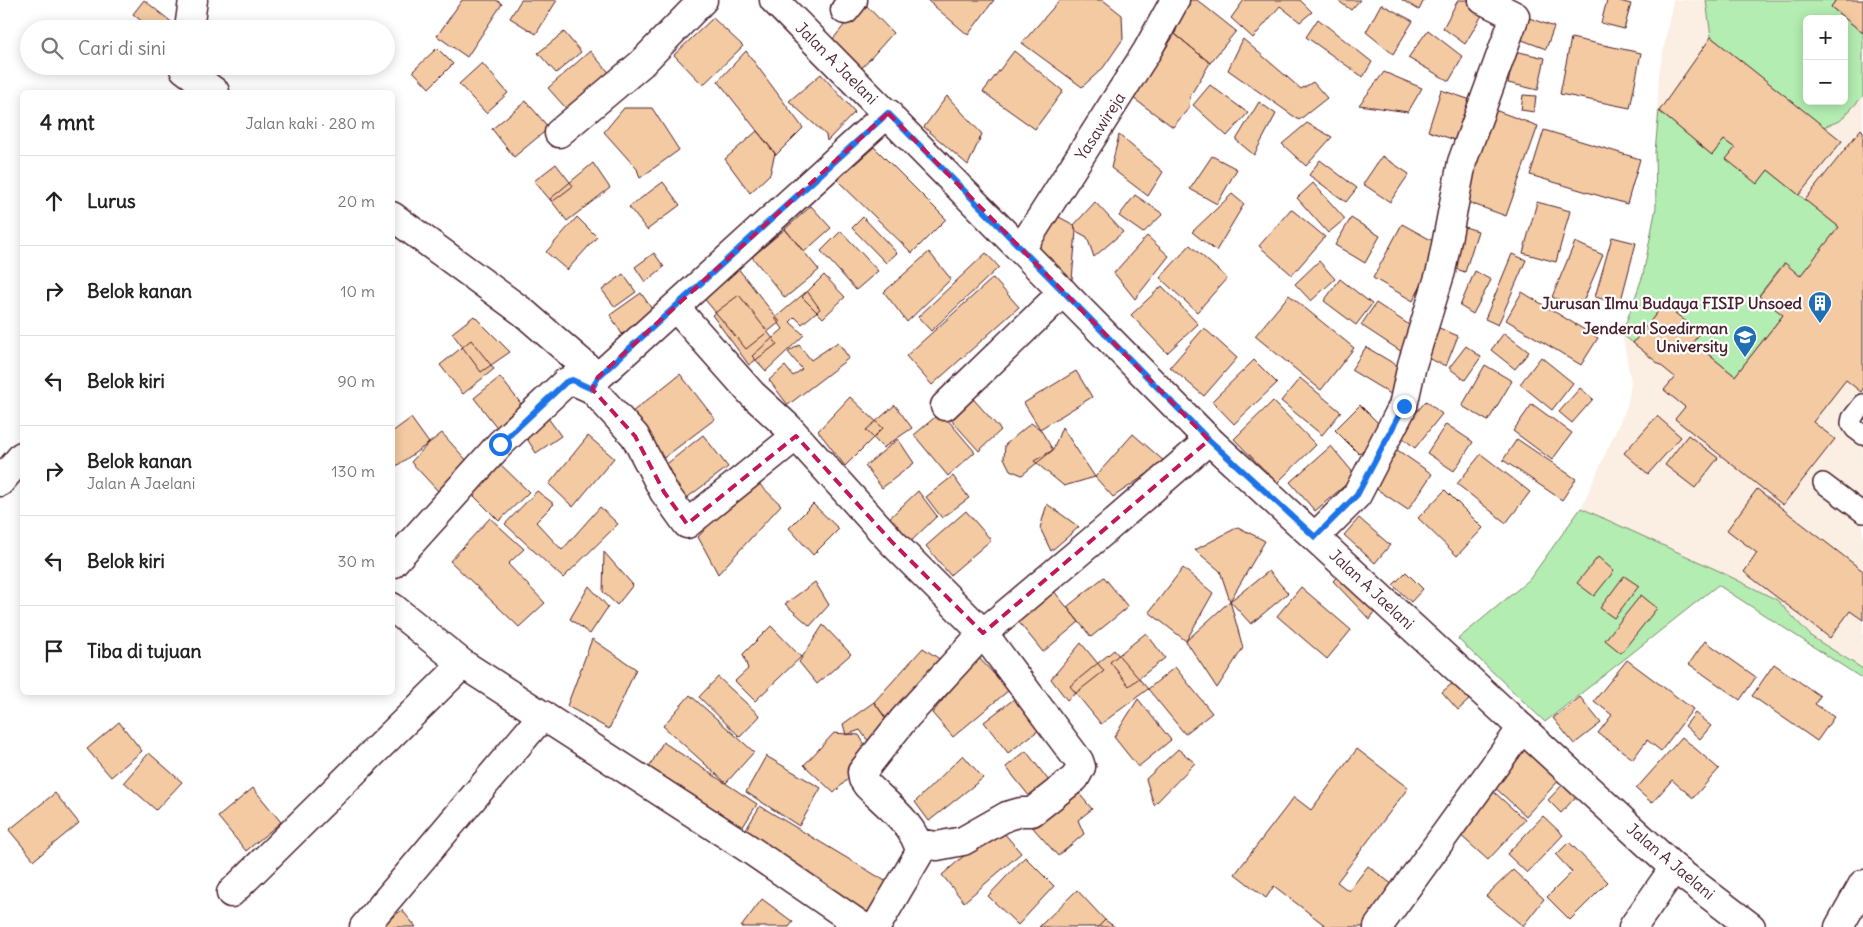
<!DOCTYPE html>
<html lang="id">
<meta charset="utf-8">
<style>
body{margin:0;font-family:Delius,sans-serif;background:#f2f2f2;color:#222}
.controls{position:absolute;right:15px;top:15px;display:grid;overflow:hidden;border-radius:8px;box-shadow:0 2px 12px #0003}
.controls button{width:45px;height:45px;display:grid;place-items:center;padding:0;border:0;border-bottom:1px solid #e0e0e0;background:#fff;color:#222;font:25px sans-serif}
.stop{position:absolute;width:15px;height:15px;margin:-11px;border:4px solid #1a73e8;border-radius:50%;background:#fff}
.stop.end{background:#1a73e8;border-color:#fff;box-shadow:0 1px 5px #0008}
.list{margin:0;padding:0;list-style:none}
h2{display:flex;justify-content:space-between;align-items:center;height:65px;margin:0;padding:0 20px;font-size:21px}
h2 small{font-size:16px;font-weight:400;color:#767676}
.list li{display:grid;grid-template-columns:32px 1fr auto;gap:15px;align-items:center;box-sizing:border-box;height:90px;padding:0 20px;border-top:1px solid #e0e0e0}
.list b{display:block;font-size:19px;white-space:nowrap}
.list p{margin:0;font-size:16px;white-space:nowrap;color:#767676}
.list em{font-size:16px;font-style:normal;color:#767676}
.icon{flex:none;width:28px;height:28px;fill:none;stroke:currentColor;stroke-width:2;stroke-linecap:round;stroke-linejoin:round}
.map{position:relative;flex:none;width:1863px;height:927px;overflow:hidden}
.search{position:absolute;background:#fff;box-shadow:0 2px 12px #0003;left:20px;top:20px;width:375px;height:55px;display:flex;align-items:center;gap:12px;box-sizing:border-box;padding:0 18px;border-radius:28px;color:#767676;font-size:19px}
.panel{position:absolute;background:#fff;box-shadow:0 2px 12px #0003;left:20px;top:90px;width:375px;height:605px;border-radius:8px}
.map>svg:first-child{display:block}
.built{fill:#fbefe3;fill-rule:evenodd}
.green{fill:#b3edb1;stroke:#7e866e;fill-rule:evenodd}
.building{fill:#f3caa2;stroke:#4a1f2b}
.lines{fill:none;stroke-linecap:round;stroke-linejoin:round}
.service-casing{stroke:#4a1f2b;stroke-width:22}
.minor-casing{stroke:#4a1f2b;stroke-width:31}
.tertiary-casing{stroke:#4a1f2b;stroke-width:31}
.service{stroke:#fff;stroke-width:19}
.minor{stroke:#fff;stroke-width:28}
.tertiary{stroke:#fff;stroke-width:28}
.route{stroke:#1a73e8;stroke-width:6}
.marked{fill:none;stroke:#c2185b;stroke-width:4;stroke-dasharray:10 6;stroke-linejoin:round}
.labels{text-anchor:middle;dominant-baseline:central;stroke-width:4.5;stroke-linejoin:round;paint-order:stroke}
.street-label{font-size:16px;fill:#4a1f2b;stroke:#fff}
.poi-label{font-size:16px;font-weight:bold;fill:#4a1f2b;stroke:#fff;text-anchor:end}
</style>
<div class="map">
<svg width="1863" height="927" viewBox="0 0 1863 927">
<rect width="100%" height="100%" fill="#fff"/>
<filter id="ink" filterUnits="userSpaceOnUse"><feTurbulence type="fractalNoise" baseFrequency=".02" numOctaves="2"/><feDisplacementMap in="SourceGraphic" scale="10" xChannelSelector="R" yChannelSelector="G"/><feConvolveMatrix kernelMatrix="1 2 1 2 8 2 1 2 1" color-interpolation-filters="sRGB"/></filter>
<g filter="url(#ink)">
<path class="built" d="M1673 0H1863V679L1718 585 1545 722 1458 639 1529 580 1581 508 1627 406 1631 382 1622 334 1643 275 1656 207 1655 151 1659 73ZM1807 19H1844V101H1807Z"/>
<path class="green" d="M1706 0H1836L1831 7 1863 33V96L1840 121 1823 127 1711 37ZM1807 19H1844V101H1807Z
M1659 111 1712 155 1724 140 1735 148 1757 183 1768 170 1839 227 1800 276 1784 263 1759 295 1783 315 1735 376 1693 342 1700 333 1664 304 1633 343 1622 334 1643 275 1656 207 1655 151Z
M1581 508 1717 570 1777 600 1812 637 1863 669V679L1718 585 1545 722 1458 639 1529 580Z"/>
<path class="building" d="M144 0 179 28V29H151L133 14Z
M462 0H496L502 4 467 57 437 36Z
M521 0H557L536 34 510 18Z
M927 0H994L968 35Z
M1060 0H1103L1122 15 1123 39 1103 68 1082 87 1022 43Z
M1190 0H1197L1236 31 1210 63 1175 34 1180 17Z
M1244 0H1300L1312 12 1300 22 1280 6 1253 38 1231 18Z
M1337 0H1360L1351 10Z
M1402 0H1424L1419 10Z
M1458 0H1477L1488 5 1465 44 1443 28Z
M1607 0H1616L1631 4 1624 29 1601 23Z
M1836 0H1863V33L1831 7Z
M863 2 893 33 853 78 824 50Z
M1381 4 1413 21 1393 54 1366 32Z
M1521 15 1554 27 1546 49 1514 37Z
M713 18 743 46 703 85 674 55Z
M1318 19 1372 62 1363 77 1306 37Z
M1428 30 1463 57 1449 81 1408 58Z
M564 32 581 52 556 73 538 53Z
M1175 34 1210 63 1190 96 1189 108 1173 127 1133 98Z
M1711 37 1842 141 1799 195 1768 170 1757 184 1726 159 1735 148 1724 140 1712 155 1659 111Z
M1571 38 1641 53 1630 108 1560 94Z
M1243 39 1301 89 1313 82 1327 98 1299 120 1228 70Z
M437 48 453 64 429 88 413 71Z
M590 51 614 78 572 115 548 88Z
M746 51 803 128 776 155 718 81Z
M1014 51 1063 91 1035 129 983 92Z
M1515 51 1545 58 1538 90 1508 83Z
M482 63 508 93 486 113 459 84Z
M1384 72 1422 88 1408 112 1359 105Z
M821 74 855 112 827 141 826 135 789 101Z
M1210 85 1248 113 1227 136 1193 105Z
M1441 90 1471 100 1458 141 1428 131Z
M1523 95 1536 96 1534 112 1521 110Z
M947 96 982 134 968 165 924 127Z
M526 101 549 128 514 157 492 129Z
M1259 102 1276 114 1254 155 1236 140Z
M624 108H652L679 150 640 178 637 169 604 132Z
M1492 109 1538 126 1506 216 1459 199Z
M1307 123 1332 137 1306 166 1282 144Z
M1861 129 1863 131V389L1861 392 1846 380 1813 422 1835 439 1783 505 1675 419 1685 407 1664 390 1675 377 1633 343 1664 304 1700 333 1693 342 1735 376 1783 315 1759 296 1785 263 1800 276 1839 227 1805 200Z
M1544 130 1640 159 1627 204 1530 175Z
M757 131 775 153 770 174 750 193 725 159Z
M1119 135 1163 172 1148 196 1111 168Z
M874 147 946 219 912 253 837 180Z
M1212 156 1237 169 1217 204 1190 189Z
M1382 156 1409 174 1390 202 1363 184Z
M1320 160 1357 188 1346 202 1309 175Z
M593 163 610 188 567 221 550 199Z
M556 164 573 186 552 202 534 181Z
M663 182 680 205 647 230 629 207Z
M1313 183 1345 219 1328 233 1297 198Z
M1232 194 1244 204 1216 251 1192 232Z
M1135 195 1163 214 1143 233 1119 216Z
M1095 202 1123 232 1094 257 1087 237 1076 231 1074 225Z
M1537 202 1570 211 1556 262 1523 253Z
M811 206 831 228 804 252 785 229Z
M1291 209 1325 237 1292 275 1259 246Z
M1046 210 1074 225 1076 231 1072 280 1026 246Z
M577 217 597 237 567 270 546 252Z
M863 217 897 253 886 263 852 228Z
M1351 218 1380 236 1365 263 1335 245Z
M1402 224 1442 246 1413 301 1373 278Z
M1458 225 1478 231 1465 272 1444 265Z
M785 229 819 270 785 298 752 257Z
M841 231 878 271 856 290 821 251Z
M1147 236 1169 256 1135 299 1114 273Z
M1612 237 1636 243 1620 304 1595 297Z
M1575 242 1603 255 1580 309 1552 297Z
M1190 245 1227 278 1197 312 1160 278Z
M929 252 951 279 907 322 884 292Z
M654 253 664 267 645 282 635 267Z
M986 253 999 267 931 331 918 317Z
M1512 254 1526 260 1498 325 1485 319Z
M1319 261 1335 279 1311 301 1295 284Z
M737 267 780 322 746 349 702 296Z
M1475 271 1491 280 1473 314 1460 306Z
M623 274 636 292 615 307 602 290Z
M824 275 845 297 823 318 802 297Z
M993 278 1019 307 932 385 906 356Z
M1340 279 1372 304 1356 325 1324 301Z
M1162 286 1198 324 1167 353 1131 315Z
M807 291 820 309 802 324 795 317 790 322 804 335 766 371 752 356 783 329 775 318Z
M1522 292 1598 338 1581 365 1506 320Z
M641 293 654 312 622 334 610 315Z
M739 295 777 344 749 365 712 315Z
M1289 295 1354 348 1321 390 1255 336Z
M1376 303 1417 330 1402 352 1361 325Z
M474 316 510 352 481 372 452 333Z
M1437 327 1458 336 1446 366 1425 357Z
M1204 328 1237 358 1204 396 1170 367Z
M1504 333 1529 352 1515 369 1491 350Z
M471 340 494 369 463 394 440 365Z
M838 342 849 358 788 405 769 380 785 366 793 376 802 369 788 352 799 345 811 360Z
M1466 346 1481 357 1465 380 1449 368Z
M1366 347 1408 372 1394 396 1351 370Z
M1541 357 1573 383 1552 410 1520 384Z
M1254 360 1277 383 1234 424 1212 401Z
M1485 365 1512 381 1488 421 1462 406Z
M1076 371 1092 397 1040 429 1024 403Z
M680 374 715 419 661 460 627 416Z
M500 377 526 410 499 430 474 398Z
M1300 378 1341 412 1322 435 1281 401Z
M1580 388 1593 399 1572 423 1559 412Z
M967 392 1001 430 979 451 945 413Z
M850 397 883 428 845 466 818 431Z
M1273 401 1316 445 1277 483 1234 439Z
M1426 401 1442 414 1415 448 1398 434Z
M1532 404 1572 433 1552 460 1513 431Z
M895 405 912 428 883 448 866 430Z
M1360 405 1384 429 1359 454 1335 430Z
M941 412 975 452 948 476 914 435Z
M1657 416 1681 437 1648 474 1624 453Z
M411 418 429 443 392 469V432Z
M548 418 561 436 536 453 524 434Z
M1031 423 1040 429 1053 450 1022 475 1010 470 1004 458 1005 445Z
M1446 424 1473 442 1454 471 1427 453Z
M1062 427 1095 477 1064 486 1034 461 1053 450Z
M442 433 469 463 438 491 411 462 429 443Z
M1133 434 1165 462 1113 497 1095 477Z
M703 435 728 467 680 503 658 471Z
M1688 435 1718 458 1695 488 1665 465Z
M588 436 614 458 573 507 549 484Z
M898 439 914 463 882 488 865 466Z
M1517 439 1576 479 1562 500 1503 460Z
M1331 446 1356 476 1315 511 1290 482Z
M1393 447 1432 474 1408 510 1369 484Z
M1481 454 1530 492 1506 523 1457 484Z
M495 459 529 492 499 521 467 489Z
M953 476 969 498 942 518 926 497Z
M752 477 781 505 718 574 698 537Z
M1757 489 1863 571V620L1850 611 1830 638 1744 572 1757 553 1727 530Z
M1445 490 1483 528 1457 556 1418 518Z
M537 491 554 504 536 522 562 550 600 507 618 524 563 578 505 524Z
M918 491 937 516 902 550 880 527Z
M813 504 839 529 813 555 789 528Z
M1047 504 1079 527 1051 551 1040 528Z
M966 511 991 540 950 575 926 546Z
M490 518 524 549 508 564 545 603 519 627 450 561Z
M1359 518 1390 545 1375 563 1344 535Z
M1238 527 1265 541 1230 601 1220 571 1195 550Z
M604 552 633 585 617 605 603 592Z
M1598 557 1614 571 1594 596 1577 583Z
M1183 568 1213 593 1186 641 1149 612Z
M1269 571 1288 593 1251 624 1230 601Z
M1343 571 1377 606 1370 620 1333 581Z
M1406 572 1423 589 1411 602 1393 585Z
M1624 576 1639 586 1614 618 1600 608Z
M1104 577 1128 607 1091 637 1067 607Z
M815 582 829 605 810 626 785 604Z
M589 586 608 607 590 634 570 619Z
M1301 587 1351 630 1327 659 1277 616Z
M1053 590 1079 622 1043 652 1017 620Z
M1641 595 1657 608 1621 653 1605 640Z
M1230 601 1243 648 1217 688 1186 641Z
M823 625 851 654 817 684 799 662Z
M771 626 801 657 755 701 735 681 748 669 743 654Z
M1146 633 1165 658 1129 686 1110 662Z
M592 639 636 669 609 729 567 706Z
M1705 641 1756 677 1740 700 1689 664Z
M1081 643 1104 671 1067 700 1051 679Z
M923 648 941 660 886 718 874 702Z
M1114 650 1148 689 1101 724 1070 686Z
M978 657 1009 690 953 737 932 713Z
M1627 660 1693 709 1661 751 1647 740 1633 759 1598 733 1612 715 1594 701Z
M1774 664 1820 696 1815 704 1834 717 1817 741 1752 696Z
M1175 667 1212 713 1185 734 1148 689Z
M718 677 760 716 740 737 699 697Z
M1454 682 1469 700 1458 710 1442 692Z
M690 695 754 752 726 783 663 726Z
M1580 697 1601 723 1574 744 1553 718Z
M1014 699 1039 730 1008 753 984 722Z
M1138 699 1171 740 1138 767 1114 737Z
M874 702 893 729 871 745 860 730 846 735 843 724Z
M1695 713 1711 726 1700 739 1685 726Z
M119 722 142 751 111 777 87 749Z
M834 733 859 735 871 755 834 793 804 765Z
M1682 737 1719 769 1693 798 1672 780 1652 803 1636 789Z
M663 742 757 804 736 838 644 777Z
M1527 747 1561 778 1526 816 1492 785Z
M1178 749 1195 763 1154 805 1146 779Z
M1357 749 1408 788 1337 882 1349 891 1368 866 1397 888 1367 927H1327L1274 886 1266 898 1235 874 1294 797 1311 810Z
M1026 751 1049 781 1030 797 1006 767Z
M149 753 182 782 156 810 124 782Z
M963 755 983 778 929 821 915 802Z
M766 756 821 788 799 826 746 792Z
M1567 780 1580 792 1561 813 1548 800Z
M1071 784 1092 809 1078 820 1084 834 1058 856 1027 821Z
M253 788 281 822 246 851 218 817Z
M1494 792 1525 820 1488 860 1458 833Z
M55 793 79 823 34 860 9 830Z
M760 806 892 885 871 920 739 841Z
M1543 816 1563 835 1527 873 1507 854Z
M998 826 1021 853 964 902 942 875Z
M1569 842 1608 882 1570 920 1547 897 1572 872 1556 855Z
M1025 857 1054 886 1018 925 988 896Z
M1513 870 1544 899 1523 926 1486 896Z
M1077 890 1105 920 1098 927H1039Z
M762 899 793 922 789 927H741Z
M402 910 416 927H379Z
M1105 920 1115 927H1098Z"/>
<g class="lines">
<g class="service-casing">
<path id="service" d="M1863 404 1852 418 1851 423 1855 429 1863 435
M1823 483 1863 513"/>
</g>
<g class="minor-casing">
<path id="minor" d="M845 10 853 0
M189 29 193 0
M184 69 215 92
M559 133 641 64 703 0
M392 216 523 312 598 377
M1021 249 1147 51 1175 0
M675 307 752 394 788 427 892 542 983 633 1079 761 1081 767 1075 778 1032 812H1021L1007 816 963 841 937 846 918 843
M945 406 1063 292
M796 436 687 524 664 492 635 436 592 389 598 377 888 113
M0 482 22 456
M1315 537 1357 495 1403 406 1412 365 1441 271 1462 162 1515 16 1483 0
M392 564 500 444 566 382 572 380 592 389
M392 607 463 664 749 849 863 927
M231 893 463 664
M364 927 543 715
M876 927 920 852C915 825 887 805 867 785L863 779 862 772 904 719 983 633 1103 532 1209 440
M1378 927 1522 728
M1633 927 1674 868"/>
</g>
<g class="tertiary-casing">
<path id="tertiary" d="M774 0 1209 440 1674 868 1751 927
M1839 927 1863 884"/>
</g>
<use href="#service" class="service"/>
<use href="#minor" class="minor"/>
<use href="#tertiary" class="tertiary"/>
</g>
</g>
<g class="lines" filter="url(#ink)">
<path class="route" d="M500 444 566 382 572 380 592 389 598 377 888 113 1209 440 1315 537 1357 495 1404 406"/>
</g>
<path class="marked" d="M888 113 1209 440 983 633 892 542 796 436 687 524 664 492 635 436 592 389 598 377Z"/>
<defs>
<g id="building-pin" transform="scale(1.25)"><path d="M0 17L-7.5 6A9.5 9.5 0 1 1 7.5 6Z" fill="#1f6fb2" stroke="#fff"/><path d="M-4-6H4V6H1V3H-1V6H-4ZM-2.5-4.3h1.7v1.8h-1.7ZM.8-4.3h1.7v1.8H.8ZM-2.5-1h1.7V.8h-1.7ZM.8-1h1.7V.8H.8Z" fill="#fff"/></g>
<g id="university-pin" transform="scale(1.25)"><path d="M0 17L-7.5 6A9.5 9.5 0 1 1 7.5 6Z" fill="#1f6fb2" stroke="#fff"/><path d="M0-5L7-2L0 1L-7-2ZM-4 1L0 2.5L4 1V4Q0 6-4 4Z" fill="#fff"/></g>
</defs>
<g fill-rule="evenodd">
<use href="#building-pin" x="1820" y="303"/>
<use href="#university-pin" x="1745" y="337"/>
</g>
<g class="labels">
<g class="street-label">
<text transform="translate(837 63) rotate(45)">Jalan A Jaelani</text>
<text transform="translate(1100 126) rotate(-57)">Yasawireja</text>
<text transform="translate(1372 589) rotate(43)">Jalan A Jaelani</text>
<text transform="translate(1671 861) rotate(40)">Jalan A Jaelani</text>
</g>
<g class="poi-label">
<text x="1802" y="303">Jurusan Ilmu Budaya FISIP Unsoed</text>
<text x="1728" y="328">Jenderal Soedirman<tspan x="1728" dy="18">University</tspan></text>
</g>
</g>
</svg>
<div class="controls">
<button>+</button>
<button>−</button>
</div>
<div class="stop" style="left:500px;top:444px"></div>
<div class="stop end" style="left:1404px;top:406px"></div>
<div class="search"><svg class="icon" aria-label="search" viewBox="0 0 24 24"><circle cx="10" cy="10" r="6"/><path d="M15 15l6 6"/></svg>Cari di sini</div>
<section class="panel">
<h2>4 mnt<small>Jalan kaki · 280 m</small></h2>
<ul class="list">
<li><svg class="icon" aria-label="ahead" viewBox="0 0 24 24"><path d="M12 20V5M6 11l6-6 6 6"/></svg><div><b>Lurus</b></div><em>20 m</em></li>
<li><svg class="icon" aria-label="right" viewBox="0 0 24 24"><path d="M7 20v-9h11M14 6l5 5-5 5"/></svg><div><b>Belok kanan</b></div><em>10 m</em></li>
<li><svg class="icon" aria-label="left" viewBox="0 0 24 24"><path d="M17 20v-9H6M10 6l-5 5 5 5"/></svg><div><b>Belok kiri</b></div><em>90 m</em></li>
<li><svg class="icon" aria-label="right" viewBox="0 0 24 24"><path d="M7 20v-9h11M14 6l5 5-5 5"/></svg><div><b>Belok kanan</b><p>Jalan A Jaelani</p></div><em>130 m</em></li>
<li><svg class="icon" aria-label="left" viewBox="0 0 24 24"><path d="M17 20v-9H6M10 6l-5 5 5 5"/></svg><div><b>Belok kiri</b></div><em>30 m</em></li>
<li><svg class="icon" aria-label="arrive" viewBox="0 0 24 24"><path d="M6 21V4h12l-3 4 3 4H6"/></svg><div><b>Tiba di tujuan</b></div></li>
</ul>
</section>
</div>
